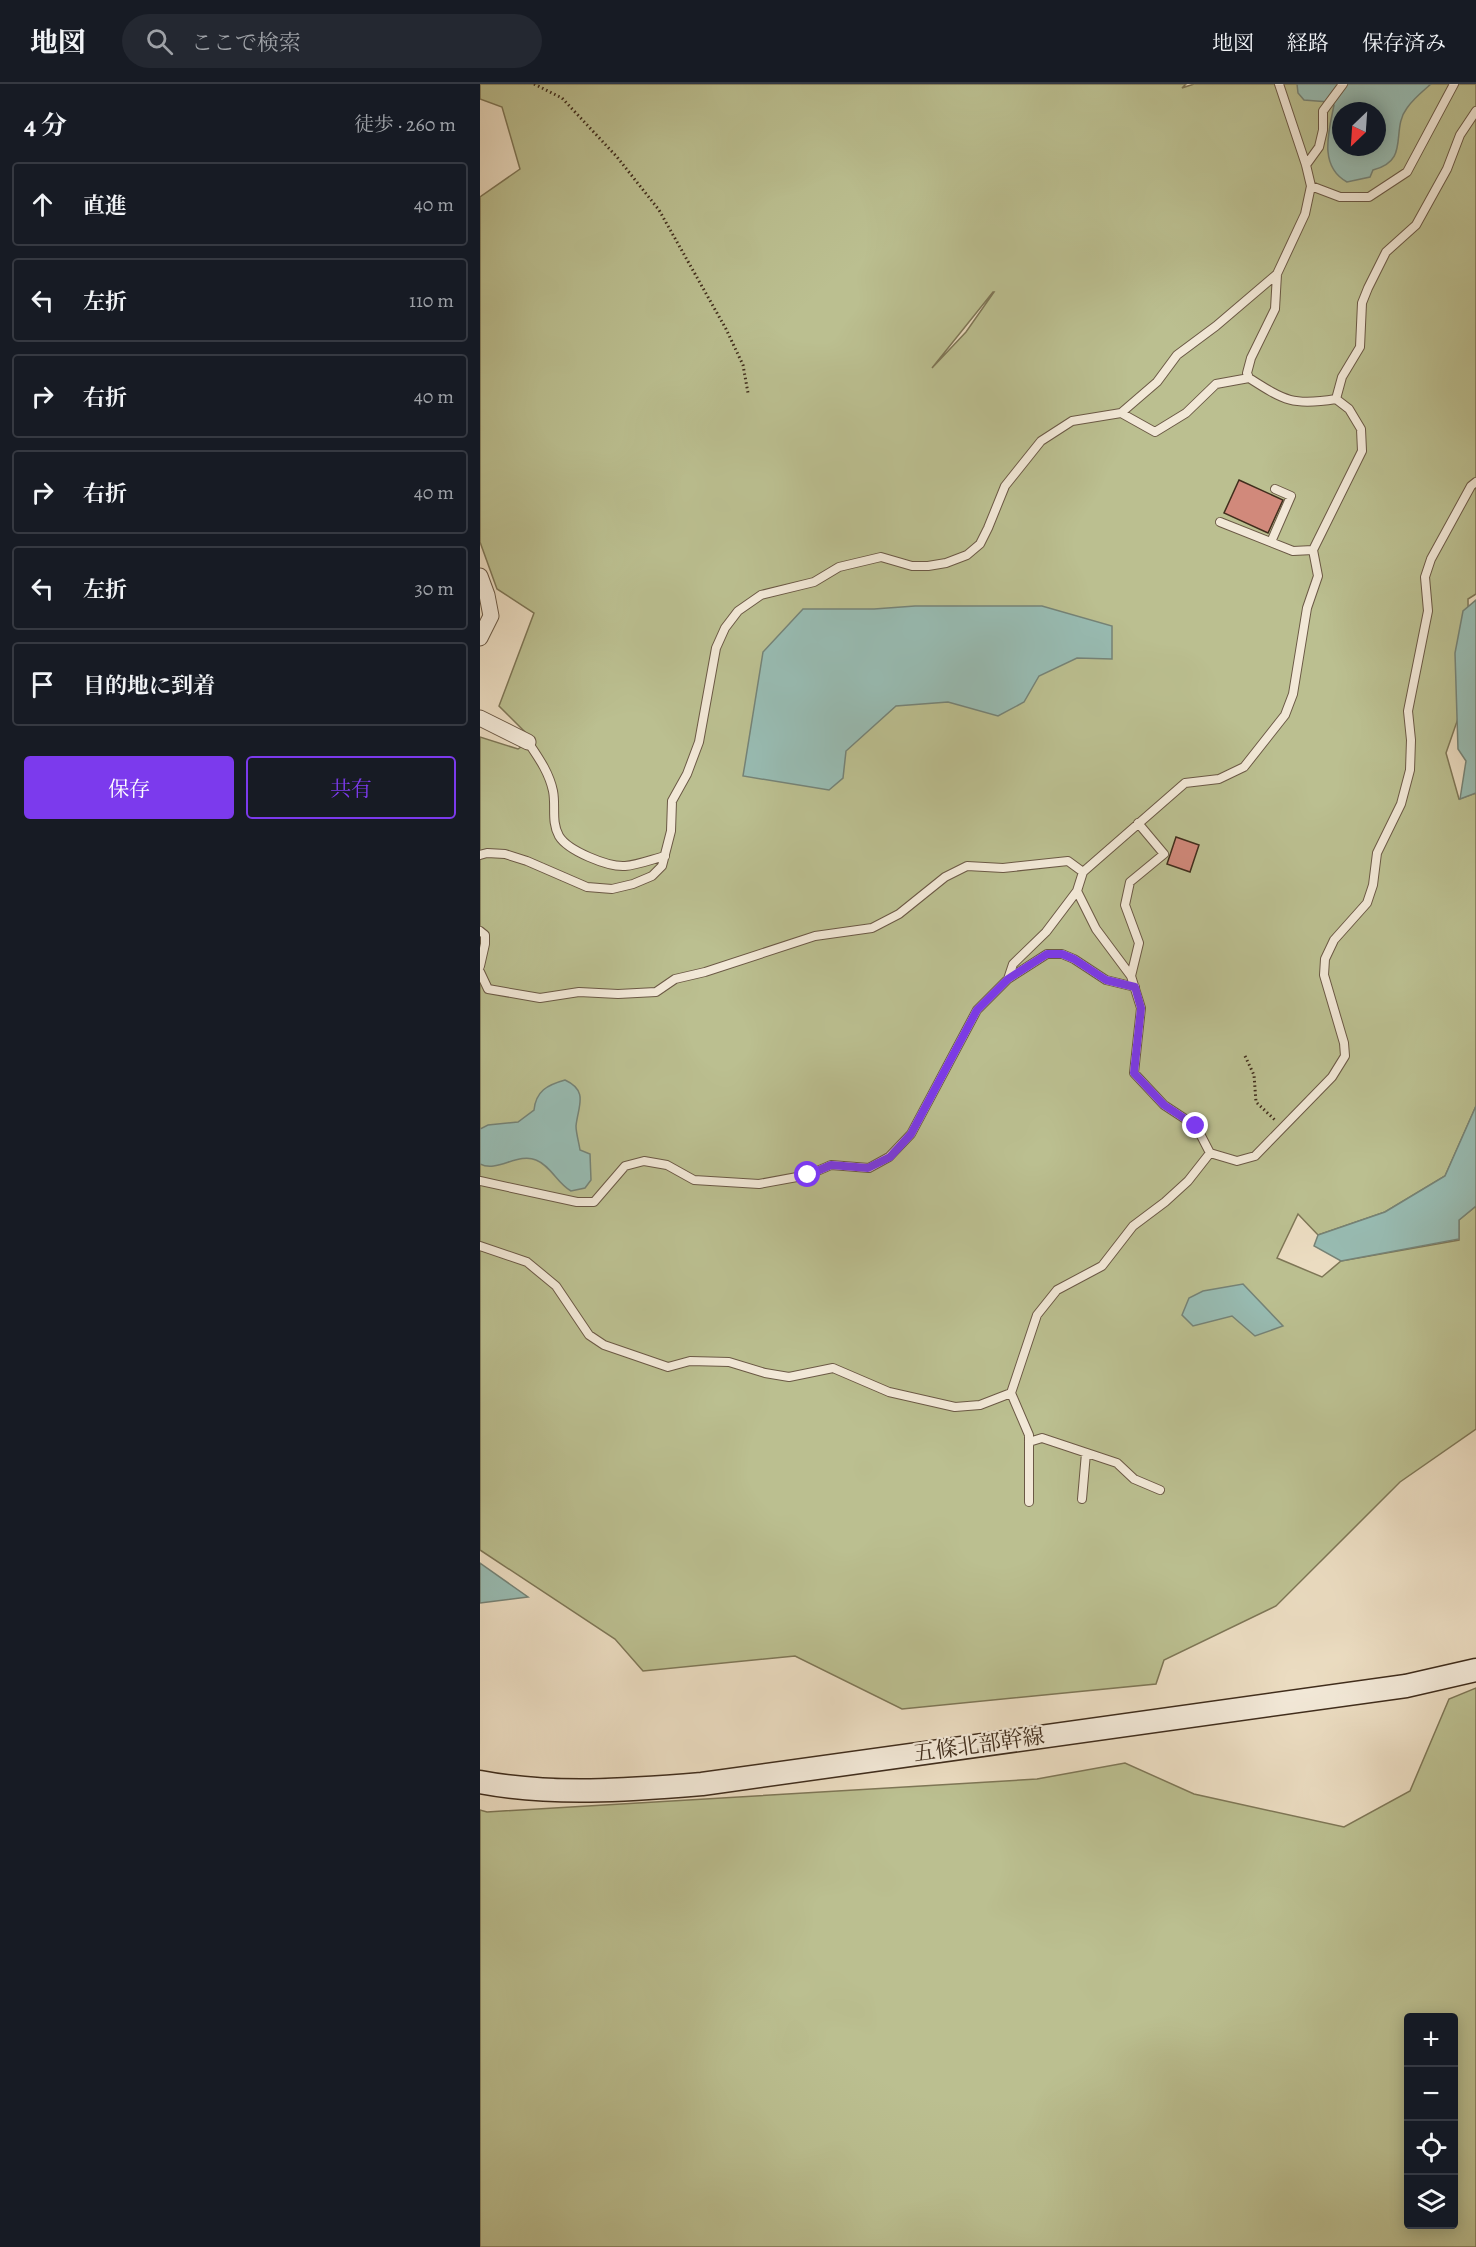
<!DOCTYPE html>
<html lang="ja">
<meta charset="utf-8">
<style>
body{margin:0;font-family:Alegreya,"Noto Serif JP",serif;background:#242831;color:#f1f3f6}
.controls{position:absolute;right:18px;bottom:18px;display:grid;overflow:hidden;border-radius:6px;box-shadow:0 3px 15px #0003}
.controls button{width:54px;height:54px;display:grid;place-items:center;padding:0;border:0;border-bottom:2px solid #363941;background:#171b24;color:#f1f3f6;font:30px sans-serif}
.compass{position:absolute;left:852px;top:18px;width:54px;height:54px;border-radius:50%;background:#171b24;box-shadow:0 3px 15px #0003;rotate:205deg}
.stop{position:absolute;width:18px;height:18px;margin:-14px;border:4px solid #7c3aed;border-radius:50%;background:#fff}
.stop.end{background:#7c3aed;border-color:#fff;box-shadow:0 2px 6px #0008}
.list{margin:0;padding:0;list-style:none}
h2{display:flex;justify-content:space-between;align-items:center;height:78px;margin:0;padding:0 24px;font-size:26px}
h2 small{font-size:20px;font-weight:400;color:#9ea1a6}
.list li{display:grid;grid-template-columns:39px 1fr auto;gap:18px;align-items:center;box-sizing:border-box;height:84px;margin:0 12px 12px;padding:0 12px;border:2px solid #363941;border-radius:6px}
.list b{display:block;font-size:22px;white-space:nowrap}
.list em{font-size:20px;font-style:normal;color:#9ea1a6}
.actions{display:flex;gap:12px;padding:18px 24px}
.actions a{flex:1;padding:14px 0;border:2px solid #7c3aed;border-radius:6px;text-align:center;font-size:21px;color:#7c3aed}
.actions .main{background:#7c3aed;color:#fff}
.icon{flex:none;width:33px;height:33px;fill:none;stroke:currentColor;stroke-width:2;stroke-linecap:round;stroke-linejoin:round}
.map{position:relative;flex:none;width:996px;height:2163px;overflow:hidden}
header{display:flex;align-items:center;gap:36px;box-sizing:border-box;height:84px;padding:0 30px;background:#171b24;border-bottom:2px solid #363941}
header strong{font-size:28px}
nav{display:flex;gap:33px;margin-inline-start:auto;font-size:21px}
.search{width:420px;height:54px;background:#242831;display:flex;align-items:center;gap:15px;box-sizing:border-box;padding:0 21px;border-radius:33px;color:#9ea1a6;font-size:22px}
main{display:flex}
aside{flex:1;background:#171b24}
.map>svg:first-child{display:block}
.green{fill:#bbbf90;stroke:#7e7656;stroke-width:1.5;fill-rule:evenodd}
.water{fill:#98bcb3;stroke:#758377;stroke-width:1.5;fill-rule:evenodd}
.building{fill:#d1897b;stroke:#402d1c;stroke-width:1.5}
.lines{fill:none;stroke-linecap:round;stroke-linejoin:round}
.lane-casing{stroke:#6b5945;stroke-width:10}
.street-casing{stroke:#6b5945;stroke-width:17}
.secondary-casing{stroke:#402d1c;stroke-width:25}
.path{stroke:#402d1c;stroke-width:3;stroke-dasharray:1.5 3;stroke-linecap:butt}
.lane{stroke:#f2e8d7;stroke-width:8}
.street{stroke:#f2e8d7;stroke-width:15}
.secondary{stroke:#f2e8d7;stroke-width:22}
.route{stroke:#7c3aed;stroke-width:8}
.labels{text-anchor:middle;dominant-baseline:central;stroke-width:4.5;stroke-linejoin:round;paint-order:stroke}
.street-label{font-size:22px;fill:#402d1c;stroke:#f2e8d7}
</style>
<header>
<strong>地図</strong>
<div class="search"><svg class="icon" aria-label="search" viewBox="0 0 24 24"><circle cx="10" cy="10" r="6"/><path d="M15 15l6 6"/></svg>ここで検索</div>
<nav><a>地図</a><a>経路</a><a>保存済み</a></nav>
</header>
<main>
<aside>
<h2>4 分<small>徒歩 · 260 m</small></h2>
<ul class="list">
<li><svg class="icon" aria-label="ahead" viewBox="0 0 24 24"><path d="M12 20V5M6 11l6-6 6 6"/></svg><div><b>直進</b></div><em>40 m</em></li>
<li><svg class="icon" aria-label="left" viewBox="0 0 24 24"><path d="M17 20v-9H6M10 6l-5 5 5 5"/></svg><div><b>左折</b></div><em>110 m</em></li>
<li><svg class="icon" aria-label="right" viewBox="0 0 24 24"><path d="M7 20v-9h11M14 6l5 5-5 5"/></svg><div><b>右折</b></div><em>40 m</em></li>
<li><svg class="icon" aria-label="right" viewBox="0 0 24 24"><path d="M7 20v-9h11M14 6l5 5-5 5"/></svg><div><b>右折</b></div><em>40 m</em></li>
<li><svg class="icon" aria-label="left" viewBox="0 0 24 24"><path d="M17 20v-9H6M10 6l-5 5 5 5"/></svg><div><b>左折</b></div><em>30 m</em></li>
<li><svg class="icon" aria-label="arrive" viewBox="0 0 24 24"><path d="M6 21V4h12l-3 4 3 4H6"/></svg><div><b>目的地に到着</b></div></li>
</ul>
<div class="actions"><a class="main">保存</a><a>共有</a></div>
</aside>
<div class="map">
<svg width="996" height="2163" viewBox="0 0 996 2163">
<rect width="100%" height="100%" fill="#ebdcc1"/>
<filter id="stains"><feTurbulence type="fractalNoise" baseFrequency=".00333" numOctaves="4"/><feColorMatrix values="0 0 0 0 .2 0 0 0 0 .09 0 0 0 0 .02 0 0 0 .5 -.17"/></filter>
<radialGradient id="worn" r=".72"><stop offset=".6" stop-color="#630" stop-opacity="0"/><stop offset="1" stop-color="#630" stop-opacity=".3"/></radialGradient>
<path class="green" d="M0 0H706L702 4 714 0H996V510L988 515 989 603 966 669 979 715 996 709V1022L965 1092 905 1128 838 1151 818 1130 797 1174 842 1193 861 1177 979 1156V1136L996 1122V1345L920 1398 796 1522 684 1576 676 1600 422 1625 315 1572 163 1587 135 1555 0 1466V653L38 665 52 655 19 622 54 529 17 505 0 458V113L40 85 22 23 0 15ZM861 27H897V63H861ZM514 208 486 248 452 284 513 208Z
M996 1604V2163H0V1726L7 1728 557 1695 645 1679 714 1710 864 1743 930 1707 969 1615ZM928 1934H974V2140H928Z"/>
<path class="water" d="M817 0H951C943 7 933 15 927 24 910 46 931 77 893 86L890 93 867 98C838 82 849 47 854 21L849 18 824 16 818 9ZM861 27H897V63H861Z
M996 516V709L980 715 986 677 978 665 975 569 983 527Z
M435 522H562L632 542V575L597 574 559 592 544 618 518 632 468 618 416 622 366 667 363 694 349 706 263 692 283 568 323 525H394Z
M85 996C109 1007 98 1022 96 1042 96 1049 99 1059 100 1066L110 1070 111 1096 105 1104 91 1107C77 1099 71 1082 56 1076 38 1068 17 1089 0 1080V1045L8 1041 38 1038 54 1026C56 1007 67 1001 85 996Z
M996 1022V1122L979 1136V1155L861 1177 834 1162 838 1151 905 1128 965 1092Z
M763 1200 803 1242 775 1252 752 1232 713 1242 702 1231 709 1214 723 1207Z
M0 1479 48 1513 0 1519Z"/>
<path class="building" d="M759 396 803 416 788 449 744 429Z
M696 753 719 761 710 788 687 780Z"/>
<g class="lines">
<g class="lane-casing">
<path id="lane" d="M826 81 839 63 843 46V27L863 0
M831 102 860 113H889L927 88 974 0
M769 294 767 289 771 274 795 225 797 190 825 130 831 102 826 81 799 0
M641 329 677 298 697 271 736 242 797 190
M740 438 813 467 833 466
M791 458 811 412 795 405
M48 658C58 673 69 688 73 707 76 722 71 738 79 752 88 767 128 783 145 782 158 781 173 775 185 772
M0 771 7 769 25 770 47 777 107 803 132 805 153 800 172 792 182 782 191 747 192 717 207 690 219 658 236 564 245 544 258 527 281 511 334 498 359 483 401 473 432 482H448L466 479 487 471 500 460 508 444 525 402 561 357 592 337 641 329 675 348 706 329 736 300 769 294C805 317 813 322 856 315
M0 847 5 851V860L0 882
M0 888 8 905 60 914 99 908 138 910 176 908 195 895 225 888 335 852 392 844 419 830 465 793 487 782 523 784 588 777 603 788
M651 892 659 859 645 821 650 798 684 770 658 739
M528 895 567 870H582L594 875 626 896 655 903
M730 1069 757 1077 775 1072 852 993 865 972 864 959 844 891 845 875 854 856 887 819 893 801 897 769 921 720 930 686 931 656 928 627 948 527 945 493 951 475 991 402 996 398
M0 1097 97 1118H114L145 1082 164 1077 187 1081 214 1096 279 1100 328 1091 351 1081 389 1084 409 1073 431 1050 497 926 528 895 533 880 566 848 597 807
M0 1162 47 1178 76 1202 109 1251 124 1261 188 1283 210 1277 249 1278 285 1289 309 1293 353 1284 409 1308 475 1323 500 1321 531 1309
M549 1358 562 1354 637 1379 654 1395 680 1406
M602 1415 606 1369
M549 1418V1351L531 1309 557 1231 577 1206 622 1182 653 1142 685 1118 708 1097 730 1069 716 1042 684 1021 654 989 661 924 651 892 616 845 597 807 603 788 705 699 739 695 764 683 805 631 813 610 827 524 838 492 833 466 882 367 881 345 869 325 856 315 862 293 880 263 882 219 888 204 906 168 936 141 967 85 980 51 996 27"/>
</g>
<g class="street-casing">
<path id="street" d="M0 492 7 511 11 532 0 554
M0 634 48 658"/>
</g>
<g class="secondary-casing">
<path id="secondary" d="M0 1698C73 1712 148 1706 222 1700L926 1602 996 1586"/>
</g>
<path class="path" d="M54 0 82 14 137 73 179 126 246 245 263 281 268 309
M765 972 774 991 776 1018 796 1037"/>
<use href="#lane" class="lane"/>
<use href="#street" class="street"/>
<use href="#secondary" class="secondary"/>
</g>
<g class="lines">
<path class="route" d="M328 1091 351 1081 388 1084 410 1073 431 1050 497 926 528 895 567 870H582L594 875 626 896 655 903 661 924 654 989 684 1021 716 1042"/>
</g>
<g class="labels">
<g class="street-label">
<text transform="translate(499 1661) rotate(-8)">五條北部幹線</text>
</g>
</g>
<rect width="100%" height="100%" filter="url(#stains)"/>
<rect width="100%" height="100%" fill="url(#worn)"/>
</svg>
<div class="controls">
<button>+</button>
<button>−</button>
<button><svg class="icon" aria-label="locate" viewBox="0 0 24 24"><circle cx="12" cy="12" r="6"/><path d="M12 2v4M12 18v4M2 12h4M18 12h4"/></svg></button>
<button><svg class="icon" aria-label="layers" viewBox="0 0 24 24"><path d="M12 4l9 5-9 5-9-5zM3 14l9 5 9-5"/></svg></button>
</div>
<svg class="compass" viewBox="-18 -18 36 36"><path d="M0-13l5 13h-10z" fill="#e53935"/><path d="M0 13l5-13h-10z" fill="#9ea1a6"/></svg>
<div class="stop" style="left:328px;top:1091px"></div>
<div class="stop end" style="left:716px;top:1042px"></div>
</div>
</main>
